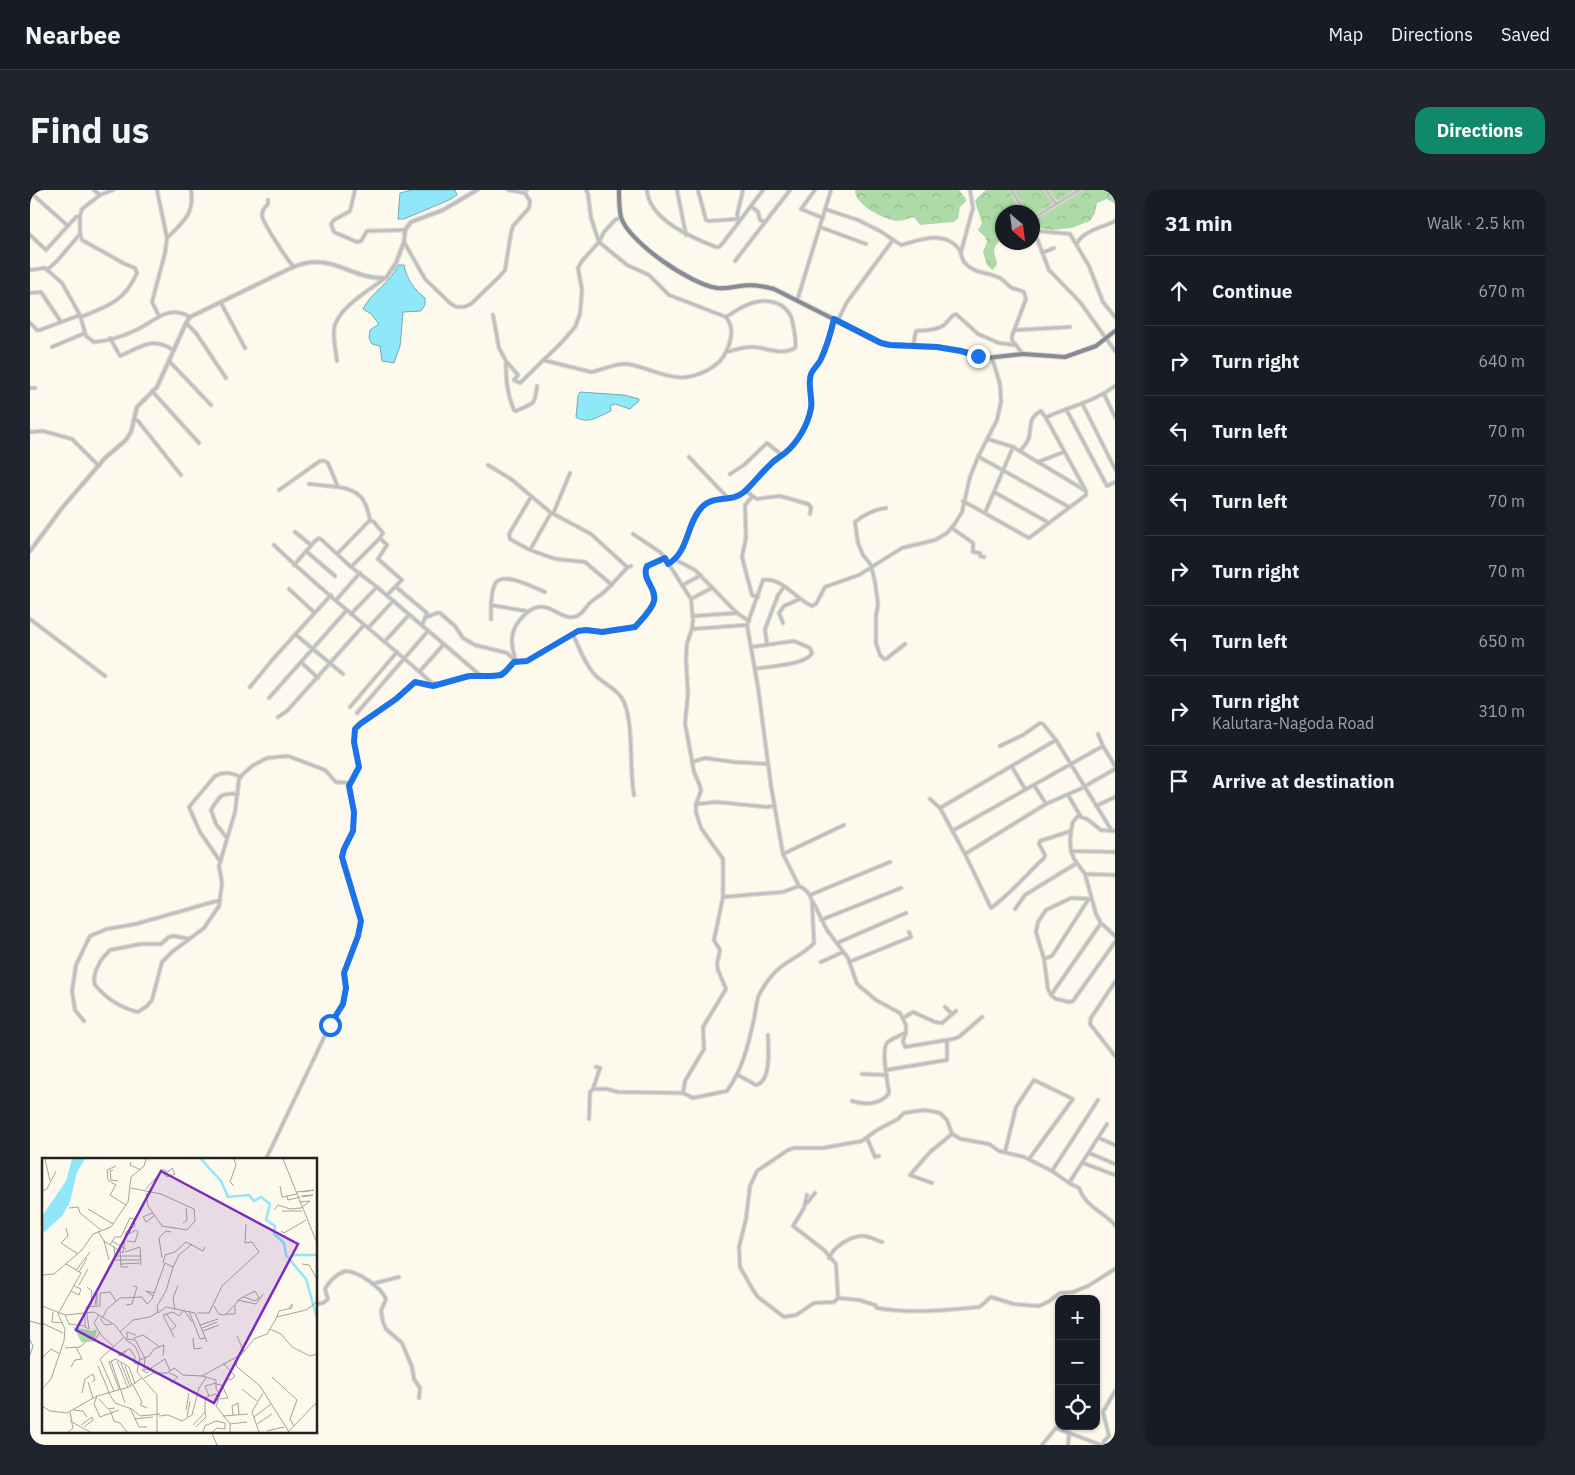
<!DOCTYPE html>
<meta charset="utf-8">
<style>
body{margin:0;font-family:"IBM Plex Sans",sans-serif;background:#20242c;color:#f1f3f6}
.controls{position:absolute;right:15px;bottom:15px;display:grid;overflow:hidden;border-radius:10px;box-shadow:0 1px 4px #0004}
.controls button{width:45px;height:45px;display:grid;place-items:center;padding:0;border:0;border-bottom:1px solid #363941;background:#171b24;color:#f1f3f6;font:25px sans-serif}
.compass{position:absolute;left:965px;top:15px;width:45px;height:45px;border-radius:50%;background:#171b24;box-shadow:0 1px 4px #0004;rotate:152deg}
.stop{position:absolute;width:15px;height:15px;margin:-11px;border:4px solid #1a73e8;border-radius:50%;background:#fff}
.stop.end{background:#1a73e8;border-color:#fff;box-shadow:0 1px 5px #0008}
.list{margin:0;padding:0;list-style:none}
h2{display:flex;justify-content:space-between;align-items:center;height:65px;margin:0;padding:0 20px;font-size:21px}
h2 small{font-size:16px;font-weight:400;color:#9ea1a6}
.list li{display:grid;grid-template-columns:32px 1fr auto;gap:15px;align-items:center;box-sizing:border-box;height:70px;padding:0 20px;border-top:1px solid #363941}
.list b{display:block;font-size:19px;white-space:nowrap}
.list p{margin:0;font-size:16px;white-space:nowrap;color:#9ea1a6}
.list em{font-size:16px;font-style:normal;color:#9ea1a6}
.icon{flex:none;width:28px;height:28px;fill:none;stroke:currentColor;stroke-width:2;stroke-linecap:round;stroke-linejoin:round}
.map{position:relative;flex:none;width:1085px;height:1255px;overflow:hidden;border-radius:15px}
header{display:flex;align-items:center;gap:30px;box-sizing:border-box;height:70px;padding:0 25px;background:#171b24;border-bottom:1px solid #363941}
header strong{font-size:24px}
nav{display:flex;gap:28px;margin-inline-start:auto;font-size:18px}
.intro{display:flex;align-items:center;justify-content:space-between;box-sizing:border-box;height:120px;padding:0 30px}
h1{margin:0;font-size:35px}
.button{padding:12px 22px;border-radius:15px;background:#10896a;color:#fff;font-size:18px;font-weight:700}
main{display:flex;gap:30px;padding:0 30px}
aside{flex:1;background:#171b24;border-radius:15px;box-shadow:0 1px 4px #0004}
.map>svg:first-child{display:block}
.forest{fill:url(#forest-crowns)}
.water{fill:#90e7f8;stroke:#70acb7}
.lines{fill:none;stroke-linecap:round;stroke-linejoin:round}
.stream{stroke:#70acb7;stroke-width:1}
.minor-casing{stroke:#dad7cb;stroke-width:5}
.tertiary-casing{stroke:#dad7cb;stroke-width:5.5}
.primary-casing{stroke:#dad7cb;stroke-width:6}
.minor{stroke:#bbbec3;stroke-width:2.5}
.tertiary{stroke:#bbbec3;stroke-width:3}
.primary{stroke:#878b95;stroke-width:4}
.route{stroke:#1a73e8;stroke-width:6}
.inset-river{fill:none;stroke:#90e7f8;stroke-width:2.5}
.inset-road{fill:none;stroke:#a6a39a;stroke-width:1}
.view{fill:#7b2cbf;fill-opacity:0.15;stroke:#7b2cbf;stroke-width:2.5}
.inset-edge{fill:none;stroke:#24221e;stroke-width:2.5}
</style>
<header>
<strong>Nearbee</strong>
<nav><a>Map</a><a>Directions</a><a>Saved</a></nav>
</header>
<div class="intro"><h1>Find us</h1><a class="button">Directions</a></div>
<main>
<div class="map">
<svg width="1085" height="1255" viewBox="0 0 1085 1255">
<defs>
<pattern id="forest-crowns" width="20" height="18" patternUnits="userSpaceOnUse" patternTransform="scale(1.25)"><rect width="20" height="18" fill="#aedaa7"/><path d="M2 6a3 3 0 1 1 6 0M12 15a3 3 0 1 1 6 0" fill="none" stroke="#96bb8f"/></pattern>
</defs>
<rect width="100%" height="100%" fill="#fdf9ec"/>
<path class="forest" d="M825 0H929L936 9V11L930 17 928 28 924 32 890 35 884 27C879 28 873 31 868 31 855 30 824 15 825 0Z
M956 0H1085V14L1077 9 1067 13 1065 23 1060 31 1041 38 1022 40 1003 37 1002 22H972V49C953 64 976 70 962 80L957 75 953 62 957 52 955 47 948 40 952 33 945 11 948 7Z"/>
<path class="water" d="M382 0H425L427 5 419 10 374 29H368L370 3Z
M368 75H374C377 90 384 99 395 108V115L391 121 373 122 370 156 364 173 352 171 350 156 342 154 339 148 340 140 349 134 341 124 333 119C341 102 361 93 368 75Z
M550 202 594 205 609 209V211L600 219 585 214 580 216 581 221C569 226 558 235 546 227L548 206Z"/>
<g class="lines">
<path class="stream" d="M0 1131 14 1135
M0 1150 3 1156 0 1165
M181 1241 187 1255"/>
<g class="minor-casing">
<path id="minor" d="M127 0 137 48 135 63 122 112 129 126
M325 0 320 21 304 30 301 34 304 42 327 52 331 51 337 41 375 40
M496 0H497
M617 0C619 30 663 48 686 57H689L693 53 733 0
M647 0 656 45
M668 0 676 30 679 31 708 29
M785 0 771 19 793 28
M981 0 995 22
M1016 0 1026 14
M0 2 38 36
M70 5 83 0
M238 10V14C235 17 232 20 232 25 232 32 258 71 264 77
M721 16 728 22 730 30 735 32
M795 19 828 30 850 41 871 55C890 50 914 40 929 59 932 63 931 69 935 73 944 84 959 82 970 88 975 91 978 96 982 98 986 99 990 100 994 102L996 109 982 146V150L992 163
M984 22 991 16
M50 26 52 19 70 5 64 0
M1005 27 1049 0
M709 30 707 25 713 0
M1002 34 1008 42
M790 37 836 54
M0 45 16 60 46 27 50 26V43L52 50 95 74 105 78 107 83C94 112 78 116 51 127
M1006 46 1019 80 1050 112 1085 161
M137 48C152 33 165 24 161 0
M1002 49 1009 41 1040 44 1059 76 1073 112 1085 127
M374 52 395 89 421 114 427 117H434L441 114 470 86 475 80 481 43 483 36 499 18 500 11 495 3 478 0
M1047 53C1055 40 1071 38 1085 31
M997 56 1000 52
M931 62 943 18 940 0
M1012 63 1024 58
M705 71 760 0
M0 80 15 78 32 93 50 125 56 146 64 152C77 151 94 146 106 140 126 131 137 114 160 127
M17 80 27 71 50 44
M0 103 11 102 31 132
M767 111 801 0
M191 113 215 158
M463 125 469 158 476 171 488 185 484 190 490 193 532 152 545 137 550 124 552 100 548 78 552 71 569 52 574 42 585 30 591 27
M808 130 817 112 863 50
M0 133 7 140H10L50 125
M156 133 166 143 196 188
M984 140 1040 137
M80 148 90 166C111 157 122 146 143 160
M883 156 886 141C895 140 906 141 914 135 919 131 920 126 926 124L948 144 969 153 985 155
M22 157 55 143
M696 162C705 160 715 156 724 157 738 158 751 166 765 158 767 150 764 142 763 134 759 111 736 107 717 115 709 118 703 123 696 127
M513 170 561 182C573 180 582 174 595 174 601 174 607 176 613 178 639 186 651 193 676 181 686 176 693 170 697 160 702 148 704 138 696 127L639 105 619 85 597 75 569 52 561 28 558 4 556 0
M139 171 181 215
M307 171C306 161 303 150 304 140 305 120 339 100 354 89
M476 173C476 190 477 204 484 220L486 221C503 213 505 216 507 196
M0 198H5
M122 201 169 253
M1074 204 1085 227
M1052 213 1085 279
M1036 219 1077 296 1085 292
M1017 227C1041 216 1064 212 1085 196
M104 229 108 231 151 285
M0 242 13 241 42 249 69 276
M958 249 983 257 1056 301
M659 267 697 307
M949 267 1039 317
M1008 272 1034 262
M458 275 481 289 520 322 561 344 597 377
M700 284 714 275 737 253 752 265
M279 294 308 297
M249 300 290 271H295L298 273 308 297C330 300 336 309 340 330
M716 300 721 305 722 307 715 315 716 348 712 367 722 405 728 407
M964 302 1019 333
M721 305 727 309 750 306 778 314 781 317 780 324
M501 307 479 344 480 349 498 359 514 365 526 369 555 372 582 395
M933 311 999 348 1056 305V301L1016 228 1011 221C996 229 1003 238 998 250 996 254 993 258 990 261
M856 318C846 319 833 325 825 332L828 353 833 365 841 375 845 392 848 414 846 426V453L850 465 854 469H856L875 454
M955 323 983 257
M523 324 540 283
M922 338 943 353V362L950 363V366L954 367
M265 342 281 355
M603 344 630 362 635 368
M350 348 357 355 348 369 372 390 357 405
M244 355C293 403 350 446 402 493L407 494C418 493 427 489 438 487 461 482 465 494 484 472L497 471 548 441 556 440 571 442 605 437C619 421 630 415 619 393 617 388 615 384 616 378L635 368 661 409 663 430 662 439 657 453 656 469 658 504 655 533 664 582 670 596 671 601 666 614V622L671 638 693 669V707L753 702 769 696 753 664 741 596 728 497 717 435 733 390C753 387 766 410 782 416L786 414 795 397 829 385 872 358 905 350 917 343 924 335 932 322 940 287 948 267 967 230 971 212 970 194 962 168
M500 360 521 323
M276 361 305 386
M307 364 339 331H343L353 343 350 348 321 377
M646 370 665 380 707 423 719 431
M639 374C660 362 656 332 673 316 685 305 700 312 712 304 723 296 731 282 741 273 746 269 752 266 756 262 769 250 777 236 781 219 783 208 777 196 781 185 783 179 788 175 791 169 797 157 801 142 805 129
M264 375 285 351 289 348 292 350 321 377 347 397 450 485
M653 395 671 385
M366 397 397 423 392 435
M259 399 285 423
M661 409 682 398
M306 410 330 383
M461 415 496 421
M321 424 347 397
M663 426 707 423
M397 427 407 423H410L425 436 433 448 445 455 477 463 485 470
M0 429 75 486
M461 429C461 419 460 404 465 394 472 380 505 398 515 402
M753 433 749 423 754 416 770 409
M338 438 363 411
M662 439 717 435
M265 444 313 484
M543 444C549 458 555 474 565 485 574 494 589 500 594 512 604 536 599 577 604 605
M355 451 379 425
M737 455 735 439 748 405 754 397
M721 457 764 451 780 458 782 463C777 475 739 476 725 479
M486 471C481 456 479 444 489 431 515 398 528 434 547 426 552 424 555 419 558 415 562 410 568 407 573 403 582 395 589 386 597 378L601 376
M271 472 288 488
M390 481 414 454
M220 497 243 469 301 405
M239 508 317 420
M320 517 367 462
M327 523 398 441
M248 527 257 521 334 435
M1068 544 1073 556 1085 576
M970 556 993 545 1010 533 1013 534 1026 550 1082 641
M662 572 675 568 704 572 738 574
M982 577 995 599
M1004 595 1016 614
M1038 605 1051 627
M900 609 910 618 935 664 961 718C980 704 997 684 1014 668L1015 665 1009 654 1010 651 1041 641
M666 614 687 612 736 617 745 616
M1066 616 1085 607
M910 618 1026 550
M922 641 1073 556
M1085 641 1071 640 1057 629 1048 626 1043 632 1041 641 1040 650 1041 661 1044 669 1055 684 1066 724 1071 733 1085 746
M197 648 186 634 181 620C190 605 191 603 208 604
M1042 661 1085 662
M753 664 814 635
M935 664 1016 614 1050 599 1085 579
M190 671 170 642 159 617 185 586C194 581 202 583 211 587
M1055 684 1085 685
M780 705 860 672
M1062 709 1041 708 1016 720 1008 732 1006 742 1014 769 1018 799 1021 805 1026 809 1039 812 1043 811 1085 752
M783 712 797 740 818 768 827 794 846 810 870 823 876 835V842C870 846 863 848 858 852 850 858 858 894 859 903 851 915 835 915 822 911
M985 719 995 705 1047 673
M791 730 871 698
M159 749 144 746 139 747 131 754H111L80 760 71 770 66 780 64 789 65 795C76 808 91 818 108 822L117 816 122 810 132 772 142 762 174 738 189 716 192 693 189 676 205 622 209 589 213 584 222 576 237 568 258 566 295 580 306 592 320 593
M807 753 876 723
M1014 769 1022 766 1058 710
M791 772 813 762
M819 772 881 747 879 742
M1085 792 1061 828 1060 834 1085 866
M1021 805 1071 733
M915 817 922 824
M873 828 883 822 905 832 912 833 926 821
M54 831 45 820 42 801 46 775 60 746 77 739 106 734 190 710
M876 842 873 851 875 857 923 849 929 847 952 827
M856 880 917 870V850
M832 884 857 885
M708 885 726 895C742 891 738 859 738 845
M563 899 570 878 566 877
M653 903 655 891 674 859 673 837 696 799 688 780 687 774 690 760 684 750 693 707
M559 929 560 902 563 899H577L588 902 653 903 663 908 697 901C713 878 718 856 724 829 726 820 726 810 730 803 735 794 744 782 752 776 763 768 775 763 784 753L782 711C780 704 777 699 769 696
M837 948 845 967 849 966
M1069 948 1085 955
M975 962 986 917 1004 890 1043 909 999 969
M1059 963 1085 974
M236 969 300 835 313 814 316 798 314 783 328 746 331 731 329 722 313 675 312 667 313 659 323 641 324 622 319 596 329 577 324 553 325 539 330 534 366 509 385 492 405 495
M1053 973 1085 985
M1022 981 1068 910
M902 993 880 985 900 962 922 944
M1039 993 1077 934
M777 1005 774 1018 763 1036 794 1060 806 1074 808 1108
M777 1013 785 1003
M1085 1035C1072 1021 1056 1017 1049 998L1039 993 1022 981 994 967 969 961 959 954 931 949 922 944 917 930 910 923 895 920 880 922 874 923 868 929 847 940 832 951 793 958H764L758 960 727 981 720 996 716 1029 709 1057 710 1077 723 1100 728 1107 754 1127 766 1125 784 1113 804 1112 808 1108 829 1110 845 1115 847 1118C881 1124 916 1120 949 1117 955 1114 956 1110 961 1107L984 1114 1009 1116 1018 1112 1030 1103 1043 1102 1058 1096 1085 1079
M799 1068C803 1057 821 1046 832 1046 839 1046 846 1050 852 1052
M342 1094 369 1087
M286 1114 293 1113 298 1109 295 1099C300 1090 306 1084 316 1081 329 1082 351 1097 356 1109L351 1121 353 1132 356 1139 372 1153 382 1177 384 1189 390 1198 389 1208
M1012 1255 1026 1238 1071 1255
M1038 1255 1039 1244
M1073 1255 1074 1251 1079 1246 1073 1222 1085 1201"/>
</g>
<g class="tertiary-casing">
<path id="tertiary" d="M0 361 32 318 75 268 96 250 101 242 107 217 127 197 156 133 160 127 261 78C268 75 276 72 284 72 309 71 329 90 356 88L366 73 374 52 375 40 381 32 413 20 447 0"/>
</g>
<g class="primary-casing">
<path id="primary" d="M589 0C589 8 589 19 591 27 598 52 662 95 687 98 696 99 702 97 710 96 722 94 733 96 744 99L851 153 860 155 907 157 931 161 957 168 993 164 1035 167 1066 156 1085 141"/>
</g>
<use href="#minor" class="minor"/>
<use href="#tertiary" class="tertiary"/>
<use href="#primary" class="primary"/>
</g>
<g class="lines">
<path class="route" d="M300 835 313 814 316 798 314 783 328 746 331 731 312 667 314 659 323 641 324 622 319 596 329 577 324 552 325 539 330 534 366 509 385 492 403 496 439 486H462L471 485 475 482 484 472 497 471 548 441 556 440 572 442 605 437C611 430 622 420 624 411 627 398 611 389 617 376L635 368 638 374C659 362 656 334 672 317 685 304 701 313 714 302 723 294 731 283 740 275 744 270 750 267 755 263 768 252 778 235 781 218 783 208 777 194 781 184 783 179 789 174 791 169 797 156 801 142 804 129L851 153 860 155 907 157 931 161 948 166"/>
</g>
<g transform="translate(12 968)">
<rect width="275" height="275" fill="#fdf9ec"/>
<path d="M31 169 50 173 55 171 53 180 40 185Z" fill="#aedaa7"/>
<path d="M30 1H43L35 14 28 44 20 58 0 76V58L24 23Z" fill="#90e7f8"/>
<path class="inset-river" d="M159 1 179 23 186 39 207 37 212 43 219 39 228 46 224 62 233 68 232 76 242 85 244 97 264 121 275 160M248 101 251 97H275"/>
<path class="inset-road" d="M3 1 8 23M241 1 275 85M89 4 88 7 99 12M74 8 65 12 66 22 74 27 68 37 84 47M71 12 68 13 69 22 76 23M119 13 125 19 133 16 130 10 126 14 120 11M192 28 188 24 194 7 192 1M238 28 240 39 255 36M89 30 119 36 152 51 153 63 145 72 120 68 106 48 104 35M104 31 120 13M0 33 5 31 14 13M255 34 272 32 260 34M245 38 246 42 258 39M259 38 271 37 260 39M257 44 268 43 259 50M27 50 36 49 38 55 59 72M46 51 71 66M232 52 236 47 248 51 259 50M240 53H260M110 55 101 59 104 64 113 57M141 65 145 62 144 50M24 70 26 78 19 85 36 96M56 73 62 83 81 95 84 74 93 68 92 61 88 60 79 79H73L68 87M239 73 242 75 264 62M84 77 94 72 96 74 93 84 85 83M62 83 67 102M70 83 84 91M72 88 73 98H98M78 91 79 109H86M83 94 98 89 99 107M120 100 117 80 124 73 129 74M73 102H98M121 105 123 97 133 94 144 84 161 93 163 89M79 106 98 105M260 106 267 107 275 121M131 109 137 97 150 86M34 112 48 94M37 114 45 100M0 117 12 116 40 92 51 76 69 69 86 44 89 19 102 8 104 1M37 127 46 111M45 129 50 133 49 147M29 133 37 137 39 131 32 128M111 138 104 133 112 135M195 142 214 146 221 136M53 147 55 135V147M84 147 90 146 95 129 91 128M0 148 23 157 52 154 73 167 84 182 93 188 98 199 95 214 115 237V274M58 148V135L68 134 74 143M172 148 177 156 183 157 199 140 213 133 217 140 213 143 202 139M133 152 131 140 136 127M147 153 158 181 163 180M11 154 10 164 21 165M155 155H167L180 128 217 94 210 84 203 85 204 66M43 156V169L47 171M124 156 134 168 129 172M184 156H193V147M23 157 27 166 43 168M57 157 52 165 59 177 72 189M121 157 131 154 137 158 142 152 150 164M121 157 132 179M61 159 65 151 78 140 100 139 105 146 110 141 123 105 131 109 124 133 115 148 116 155 124 149 153 155 165 184M235 159 237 153 250 150V146L247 150M58 160 63 167 70 166M0 165 21 175M158 167 176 161M160 170 175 164M47 171 44 149 58 148M228 171 239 176 250 189 268 198 275 196M161 173 177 167M78 174 91 162 108 159 116 154M195 178 202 194M151 180 152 191 160 190M92 182 85 181V174L94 177M23 190 38 189 45 183H52L58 174M84 193 80 198 76 197 87 191H88L93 199 92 205 96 207M196 199 194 208 218 228 247 274M0 200 9 191 18 196M98 202 107 198 112 191 122 187 121 198M69 203 83 245M75 203 86 230M79 205 88 228M181 205 193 218 189 222 184 220M56 208 67 234M83 208 90 227M29 209 33 202 40 201 34 189M109 211 100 212 105 215 109 211M102 212 103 200 92 180 101 177 118 189M111 215 109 210 123 201 128 213M127 215 136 219 129 225M160 218 174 222V231L178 237 174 248 188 266V274M230 219 255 242 248 261 252 268M102 220 111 215H125L132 210 141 217 160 218 200 196 212 181 225 176 235 159 264 152 275 144M46 224 51 240M174 225 163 228 167 238 174 236 176 243M174 226 180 227 186 240 178 241M91 227 100 244 98 247 105 250M0 231 9 221 22 183 23 171 16 156 39 115 24 106M77 231 67 204 74 201 87 209 93 226M200 231 215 243M72 233 58 201 81 180M66 234 73 245 90 251 98 258 118 256M40 235 43 221 51 216 53 222 50 224M55 238 52 246 58 259 77 252M57 241 66 251 73 250M0 248 8 253 25 255 55 238 87 229 100 220M88 250 97 269H105M32 252 41 253 45 259M68 252 72 263 78 265 85 274M144 252 147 235M191 257 190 248 196 245 197 257M117 258 126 257 140 263 150 257 157 230 164 220M181 258 206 256M145 259 148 243M212 259 229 246M92 261 111 259M28 263 48 274M188 266 205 264M215 266 230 256M39 267 50 259 51 262 42 269M151 267 163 254V240L167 238M154 269 164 259 163 254M225 273 242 269M247 273 275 244M26 274 31 270 28 254M161 274 163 268 174 263 183 265V271L175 270 171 274M217 274 210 254 221 235"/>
<path class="view" d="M119 13 256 86 172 245 34 172Z"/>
<rect width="275" height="275" class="inset-edge"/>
</g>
</svg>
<div class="controls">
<button>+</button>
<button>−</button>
<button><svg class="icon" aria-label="locate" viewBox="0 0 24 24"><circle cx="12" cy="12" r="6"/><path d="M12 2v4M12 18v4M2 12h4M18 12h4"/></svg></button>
</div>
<svg class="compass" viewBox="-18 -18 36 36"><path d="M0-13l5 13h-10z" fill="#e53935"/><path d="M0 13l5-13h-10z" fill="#9ea1a6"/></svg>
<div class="stop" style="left:300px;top:835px"></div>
<div class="stop end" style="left:948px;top:166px"></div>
</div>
<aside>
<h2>31 min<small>Walk · 2.5 km</small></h2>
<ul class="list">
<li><svg class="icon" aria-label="ahead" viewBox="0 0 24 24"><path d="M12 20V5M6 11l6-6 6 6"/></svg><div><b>Continue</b></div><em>670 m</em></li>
<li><svg class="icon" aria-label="right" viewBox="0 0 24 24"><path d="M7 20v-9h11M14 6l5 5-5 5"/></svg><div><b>Turn right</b></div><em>640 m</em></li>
<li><svg class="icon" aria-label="left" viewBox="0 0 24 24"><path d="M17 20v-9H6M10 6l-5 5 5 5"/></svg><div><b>Turn left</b></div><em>70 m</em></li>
<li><svg class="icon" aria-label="left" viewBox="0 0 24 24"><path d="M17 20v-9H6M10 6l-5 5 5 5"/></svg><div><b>Turn left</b></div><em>70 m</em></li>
<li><svg class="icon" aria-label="right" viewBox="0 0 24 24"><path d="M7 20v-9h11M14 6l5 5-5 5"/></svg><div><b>Turn right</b></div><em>70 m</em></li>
<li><svg class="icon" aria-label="left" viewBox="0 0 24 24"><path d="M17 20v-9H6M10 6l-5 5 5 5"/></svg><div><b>Turn left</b></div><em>650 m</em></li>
<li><svg class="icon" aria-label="right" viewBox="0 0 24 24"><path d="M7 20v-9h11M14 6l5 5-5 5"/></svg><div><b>Turn right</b><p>Kalutara-Nagoda Road</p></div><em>310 m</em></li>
<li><svg class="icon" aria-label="arrive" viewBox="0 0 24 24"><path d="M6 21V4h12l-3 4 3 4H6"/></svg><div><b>Arrive at destination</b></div></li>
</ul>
</aside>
</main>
